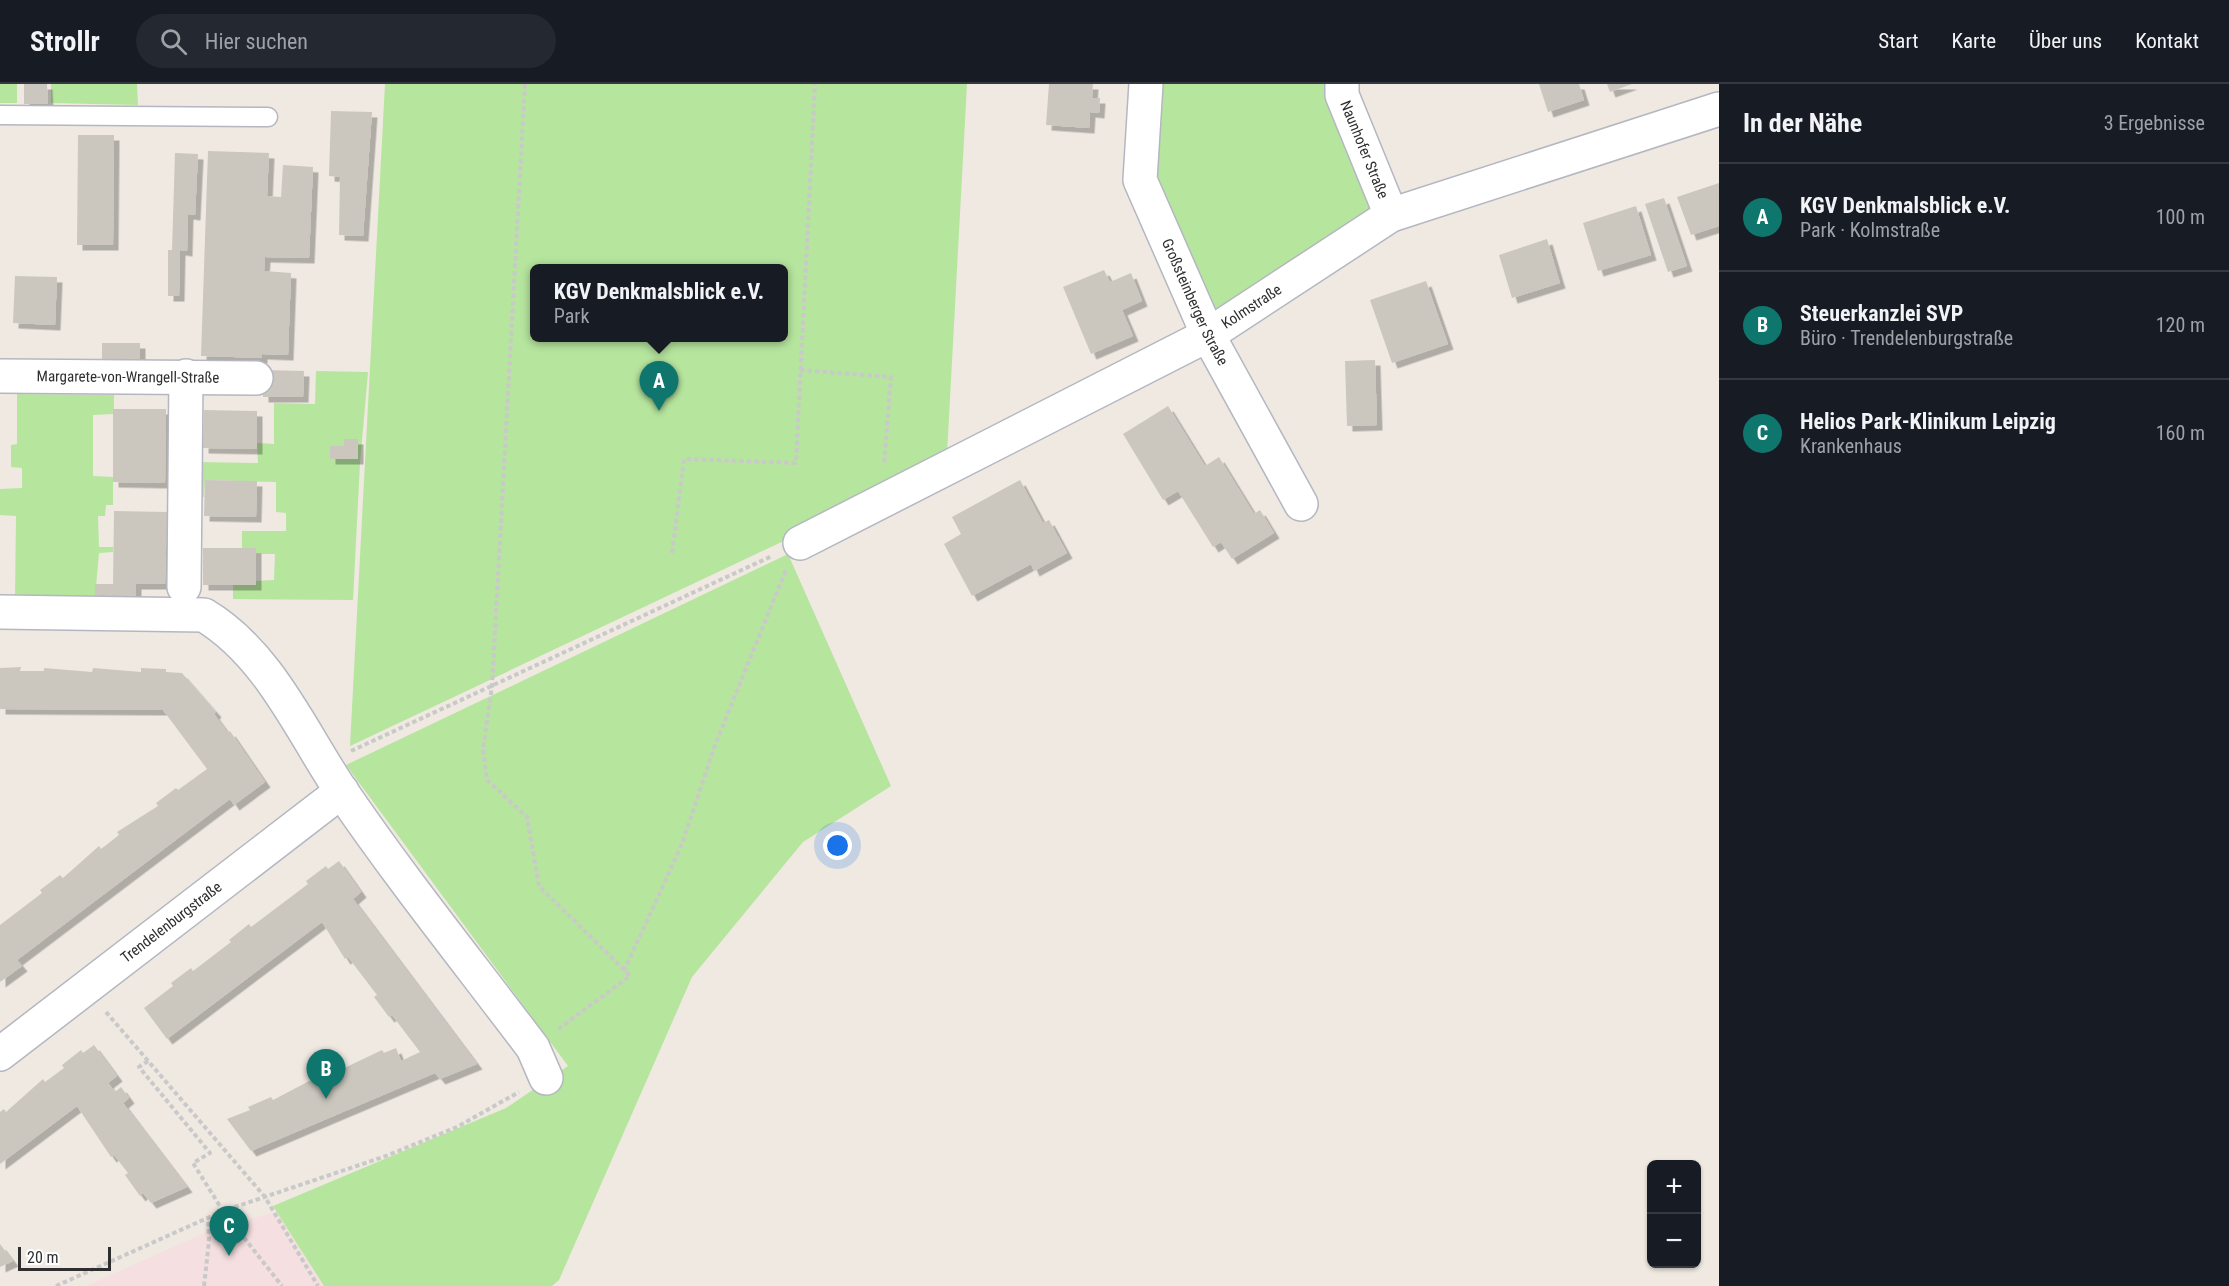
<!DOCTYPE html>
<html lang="de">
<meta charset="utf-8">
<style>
body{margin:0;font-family:"Roboto Condensed",sans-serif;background:#242831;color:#f1f3f6}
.controls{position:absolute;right:18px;bottom:18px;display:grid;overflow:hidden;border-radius:9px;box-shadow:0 2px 4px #0004}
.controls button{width:54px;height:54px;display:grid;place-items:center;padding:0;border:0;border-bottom:2px solid #363941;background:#171b24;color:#f1f3f6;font:30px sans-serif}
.scale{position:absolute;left:18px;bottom:15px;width:93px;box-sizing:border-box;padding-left:6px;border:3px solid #2e2e2e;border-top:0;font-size:16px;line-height:21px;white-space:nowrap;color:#2e2e2e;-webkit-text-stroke:4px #fff;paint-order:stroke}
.you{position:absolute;left:838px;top:762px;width:21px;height:21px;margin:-15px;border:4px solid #fff;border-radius:50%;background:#1a73e8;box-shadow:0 0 0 9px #1a73e833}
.badge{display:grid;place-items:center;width:39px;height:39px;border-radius:50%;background:#0f766e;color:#fff;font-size:20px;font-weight:700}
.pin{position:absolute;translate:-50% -50px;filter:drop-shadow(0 2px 3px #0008)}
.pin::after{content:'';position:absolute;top:32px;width:21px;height:18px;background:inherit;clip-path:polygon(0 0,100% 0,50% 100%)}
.popup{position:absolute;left:530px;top:180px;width:258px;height:78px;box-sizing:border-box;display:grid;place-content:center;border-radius:9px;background:#171b24;filter:drop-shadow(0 2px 4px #0005);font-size:20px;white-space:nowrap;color:#9ea1a6}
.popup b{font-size:22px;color:#f1f3f6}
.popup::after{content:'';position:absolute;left:50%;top:100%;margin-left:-12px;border:12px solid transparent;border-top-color:#171b24}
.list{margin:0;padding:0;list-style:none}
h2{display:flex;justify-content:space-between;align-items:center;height:78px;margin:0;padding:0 24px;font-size:26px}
h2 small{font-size:20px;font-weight:400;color:#9ea1a6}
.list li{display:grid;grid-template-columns:39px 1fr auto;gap:18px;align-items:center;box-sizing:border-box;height:108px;padding:0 24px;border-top:2px solid #363941}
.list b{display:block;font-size:22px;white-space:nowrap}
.list p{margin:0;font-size:20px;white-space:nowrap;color:#9ea1a6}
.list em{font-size:20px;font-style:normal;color:#9ea1a6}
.icon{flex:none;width:33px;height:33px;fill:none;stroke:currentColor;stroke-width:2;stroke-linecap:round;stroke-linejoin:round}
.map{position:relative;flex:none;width:1719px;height:1202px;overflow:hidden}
header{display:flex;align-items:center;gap:36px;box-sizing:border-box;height:84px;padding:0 30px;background:#171b24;border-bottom:2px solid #363941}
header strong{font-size:28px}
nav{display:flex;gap:33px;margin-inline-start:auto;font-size:21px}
.search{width:420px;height:54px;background:#242831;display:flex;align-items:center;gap:15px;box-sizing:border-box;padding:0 21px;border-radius:33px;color:#9ea1a6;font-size:22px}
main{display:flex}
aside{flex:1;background:#171b24}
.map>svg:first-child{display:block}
.medical{fill:#f5dfe0}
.green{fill:#b6e59e;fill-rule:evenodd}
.building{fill:#cbc7bf;filter:url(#shadow)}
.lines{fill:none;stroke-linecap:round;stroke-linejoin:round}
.lane-casing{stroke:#b4b7c1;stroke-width:21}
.street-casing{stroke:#b4b7c1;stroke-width:36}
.path{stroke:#c9c9c9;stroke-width:4;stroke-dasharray:4.5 3;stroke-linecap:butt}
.lane{stroke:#fff;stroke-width:18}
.street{stroke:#fff;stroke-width:33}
.labels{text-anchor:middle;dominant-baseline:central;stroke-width:5;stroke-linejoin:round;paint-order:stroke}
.street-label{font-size:15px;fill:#2e2e2e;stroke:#fff}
</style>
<header>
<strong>Strollr</strong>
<div class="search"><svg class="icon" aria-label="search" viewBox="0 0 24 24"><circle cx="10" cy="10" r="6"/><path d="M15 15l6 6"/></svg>Hier suchen</div>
<nav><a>Start</a><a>Karte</a><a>Über uns</a><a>Kontakt</a></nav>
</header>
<main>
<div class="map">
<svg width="1719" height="1202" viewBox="0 0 1719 1202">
<defs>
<filter id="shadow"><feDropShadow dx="5.5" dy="5.5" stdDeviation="0" flood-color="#0004"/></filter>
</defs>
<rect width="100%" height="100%" fill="#efe9e1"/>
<path class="medical" d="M277 1128 324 1202H86L220 1142Z"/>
<path class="green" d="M0 0H17V19H0Z
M51 0H137L138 21 51 19Z
M385 0H967L947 370 788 455 350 662ZM534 184H783V254H534Z
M1146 0H1342L1391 131 1208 251 1140 96Z
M316 287 368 288 360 379 353 516 233 515V501H256V497L274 496 275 470H256V464H242V447H286V429L276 428V398L205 396 204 413 196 412 197 378 258 379 257 359 274 360V319L315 320Z
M17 310 114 311V330L93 331V392L113 393V421H106L105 432H98L99 463H113V468L99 469 95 514 15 513 16 432 0 431V405L22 404V384L11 383V361L17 360Z
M788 470 891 702 803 758 692 893 559 1196 552 1202H324L273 1122 506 1024 568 982 346 681Z"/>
<path class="building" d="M24 0H47L48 20H24Z
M1049 0H1093L1092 14H1100L1099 29 1090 28 1089 44 1046 41Z
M1539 0H1579L1584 16 1548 28Z
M1607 0H1632L1610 8Z
M331 27 372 28 363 152 339 151 340 93 329 92Z
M78 51H114L113 161H77Z
M208 67 269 69 267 112 281 113 283 81 313 83 309 174 265 173 264 187 291 189 288 271 262 270V274L201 272Z
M175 69 198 70 195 131 188 130 187 167 180 166 179 212H168V166H172Z
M1719 99V142L1691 151 1677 113Z
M1664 114 1687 182 1668 188 1645 120Z
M1636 122 1651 171 1598 187 1583 139Z
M1547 155 1560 199 1512 214 1499 171Z
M1104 186 1110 198 1131 189 1142 217 1122 226 1133 252 1091 270 1063 203Z
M15 192 57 193 55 241 13 239Z
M1426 197 1448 260 1392 279 1370 216Z
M102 259H140V281H102Z
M1375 276 1377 341 1347 342 1345 277Z
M263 286 304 287 303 313H263Z
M1168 322 1205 382 1219 373 1254 430 1260 426 1274 449 1232 475 1221 458 1213 463 1178 407 1163 416 1123 350Z
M113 325H166L165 399 113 398Z
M204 326 257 327V365L203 364Z
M344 355H358V375H330V362H344Z
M205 396 257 397 256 433 204 432Z
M1020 396 1043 439 1049 436 1067 469 1034 487 1031 480 972 512 944 460 961 450 952 433Z
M114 427 167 428 165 500H136V514H95V500H113Z
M203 464H256V501H203Z
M21 583 20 587H44V584L92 588 93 584 141 588V584L166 585V588L182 589 216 628 214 630 228 649 230 647 265 698 234 721 230 715 218 724 17 876 22 882 0 898V841L42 809 40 806 60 791 63 794 99 762 101 765 119 751 117 748 158 722 156 719 176 704 178 706 207 685 163 626 0 625V584Z
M339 777 361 808 353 815 477 980 440 995 435 989 251 1067 227 1035 250 1026 248 1023 271 1013 273 1016 315 994 317 997 382 966 384 969 396 964 401 977 420 968 392 931 389 933 374 913 377 911 348 873 345 875 322 838 167 955 144 924 173 902 171 899 191 884 193 887 231 858 229 856 249 840 251 843 308 800 306 797 326 782 328 785Z
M94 961 117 992 108 999 115 1008 121 1003 129 1014 123 1019 187 1103 151 1119 143 1109 140 1112 125 1091 128 1089 114 1071 111 1073 77 1022 0 1080V1028L4 1025 6 1028 43 995 45 998 64 984 62 981 81 966 83 969Z
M0 1160 13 1177 0 1183Z"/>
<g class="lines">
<g class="lane-casing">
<path id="lane" d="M0 31 268 33"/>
</g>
<g class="street-casing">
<g id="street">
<path id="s1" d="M1146 0 1140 96 1208 251 1301 420"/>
<path id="s2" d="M1342 0V11L1391 131"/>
<path id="s3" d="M0 292 256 294"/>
<path id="s4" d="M800 459 1208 251 1391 131 1719 25"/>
<path d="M184 503 186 292"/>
<path d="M0 528 204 531C269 570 301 647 342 708 402 796 469 879 533 964L546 994"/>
<path id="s5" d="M0 970 342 707"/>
</g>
</g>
<path class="path" d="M525 0 492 602 483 666 487 696 527 733 539 802 630 892 557 946
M800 286 891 293 884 381
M672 469 684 375 796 379 815 0
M351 667 772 472
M624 887 682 760 715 661 786 486
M106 928 265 1113 318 1202
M148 977 139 983 210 1069 193 1079 223 1127 282 1202
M56 1202 223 1127 386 1072 457 1043 519 1008
M204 1202 209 1157 208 1134"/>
<use href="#lane" class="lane"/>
<use href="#street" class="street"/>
</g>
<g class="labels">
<g class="street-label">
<text stroke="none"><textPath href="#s2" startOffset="70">Naunhofer Straße</textPath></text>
<text stroke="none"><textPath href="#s1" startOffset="230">Großsteinberger Straße</textPath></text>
<text stroke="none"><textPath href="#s4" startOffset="510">Kolmstraße</textPath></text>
<text stroke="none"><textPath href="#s3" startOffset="128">Margarete-von-Wrangell-Straße</textPath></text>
<text stroke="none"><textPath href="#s5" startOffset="216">Trendelenburgstraße</textPath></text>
</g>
</g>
</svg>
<div class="controls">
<button>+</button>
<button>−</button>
</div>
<div class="scale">20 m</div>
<div class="you"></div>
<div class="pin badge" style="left:659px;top:327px">A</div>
<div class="popup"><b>KGV Denkmalsblick e.V.</b>Park</div>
<div class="pin badge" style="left:326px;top:1015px">B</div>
<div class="pin badge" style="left:229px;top:1172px">C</div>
</div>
<aside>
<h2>In der Nähe<small>3 Ergebnisse</small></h2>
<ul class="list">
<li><span class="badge">A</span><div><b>KGV Denkmalsblick e.V.</b><p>Park · Kolmstraße</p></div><em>100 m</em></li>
<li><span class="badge">B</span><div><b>Steuerkanzlei SVP</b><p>Büro · Trendelenburgstraße</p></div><em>120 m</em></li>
<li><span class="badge">C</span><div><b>Helios Park-Klinikum Leipzig</b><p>Krankenhaus</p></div><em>160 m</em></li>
</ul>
</aside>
</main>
